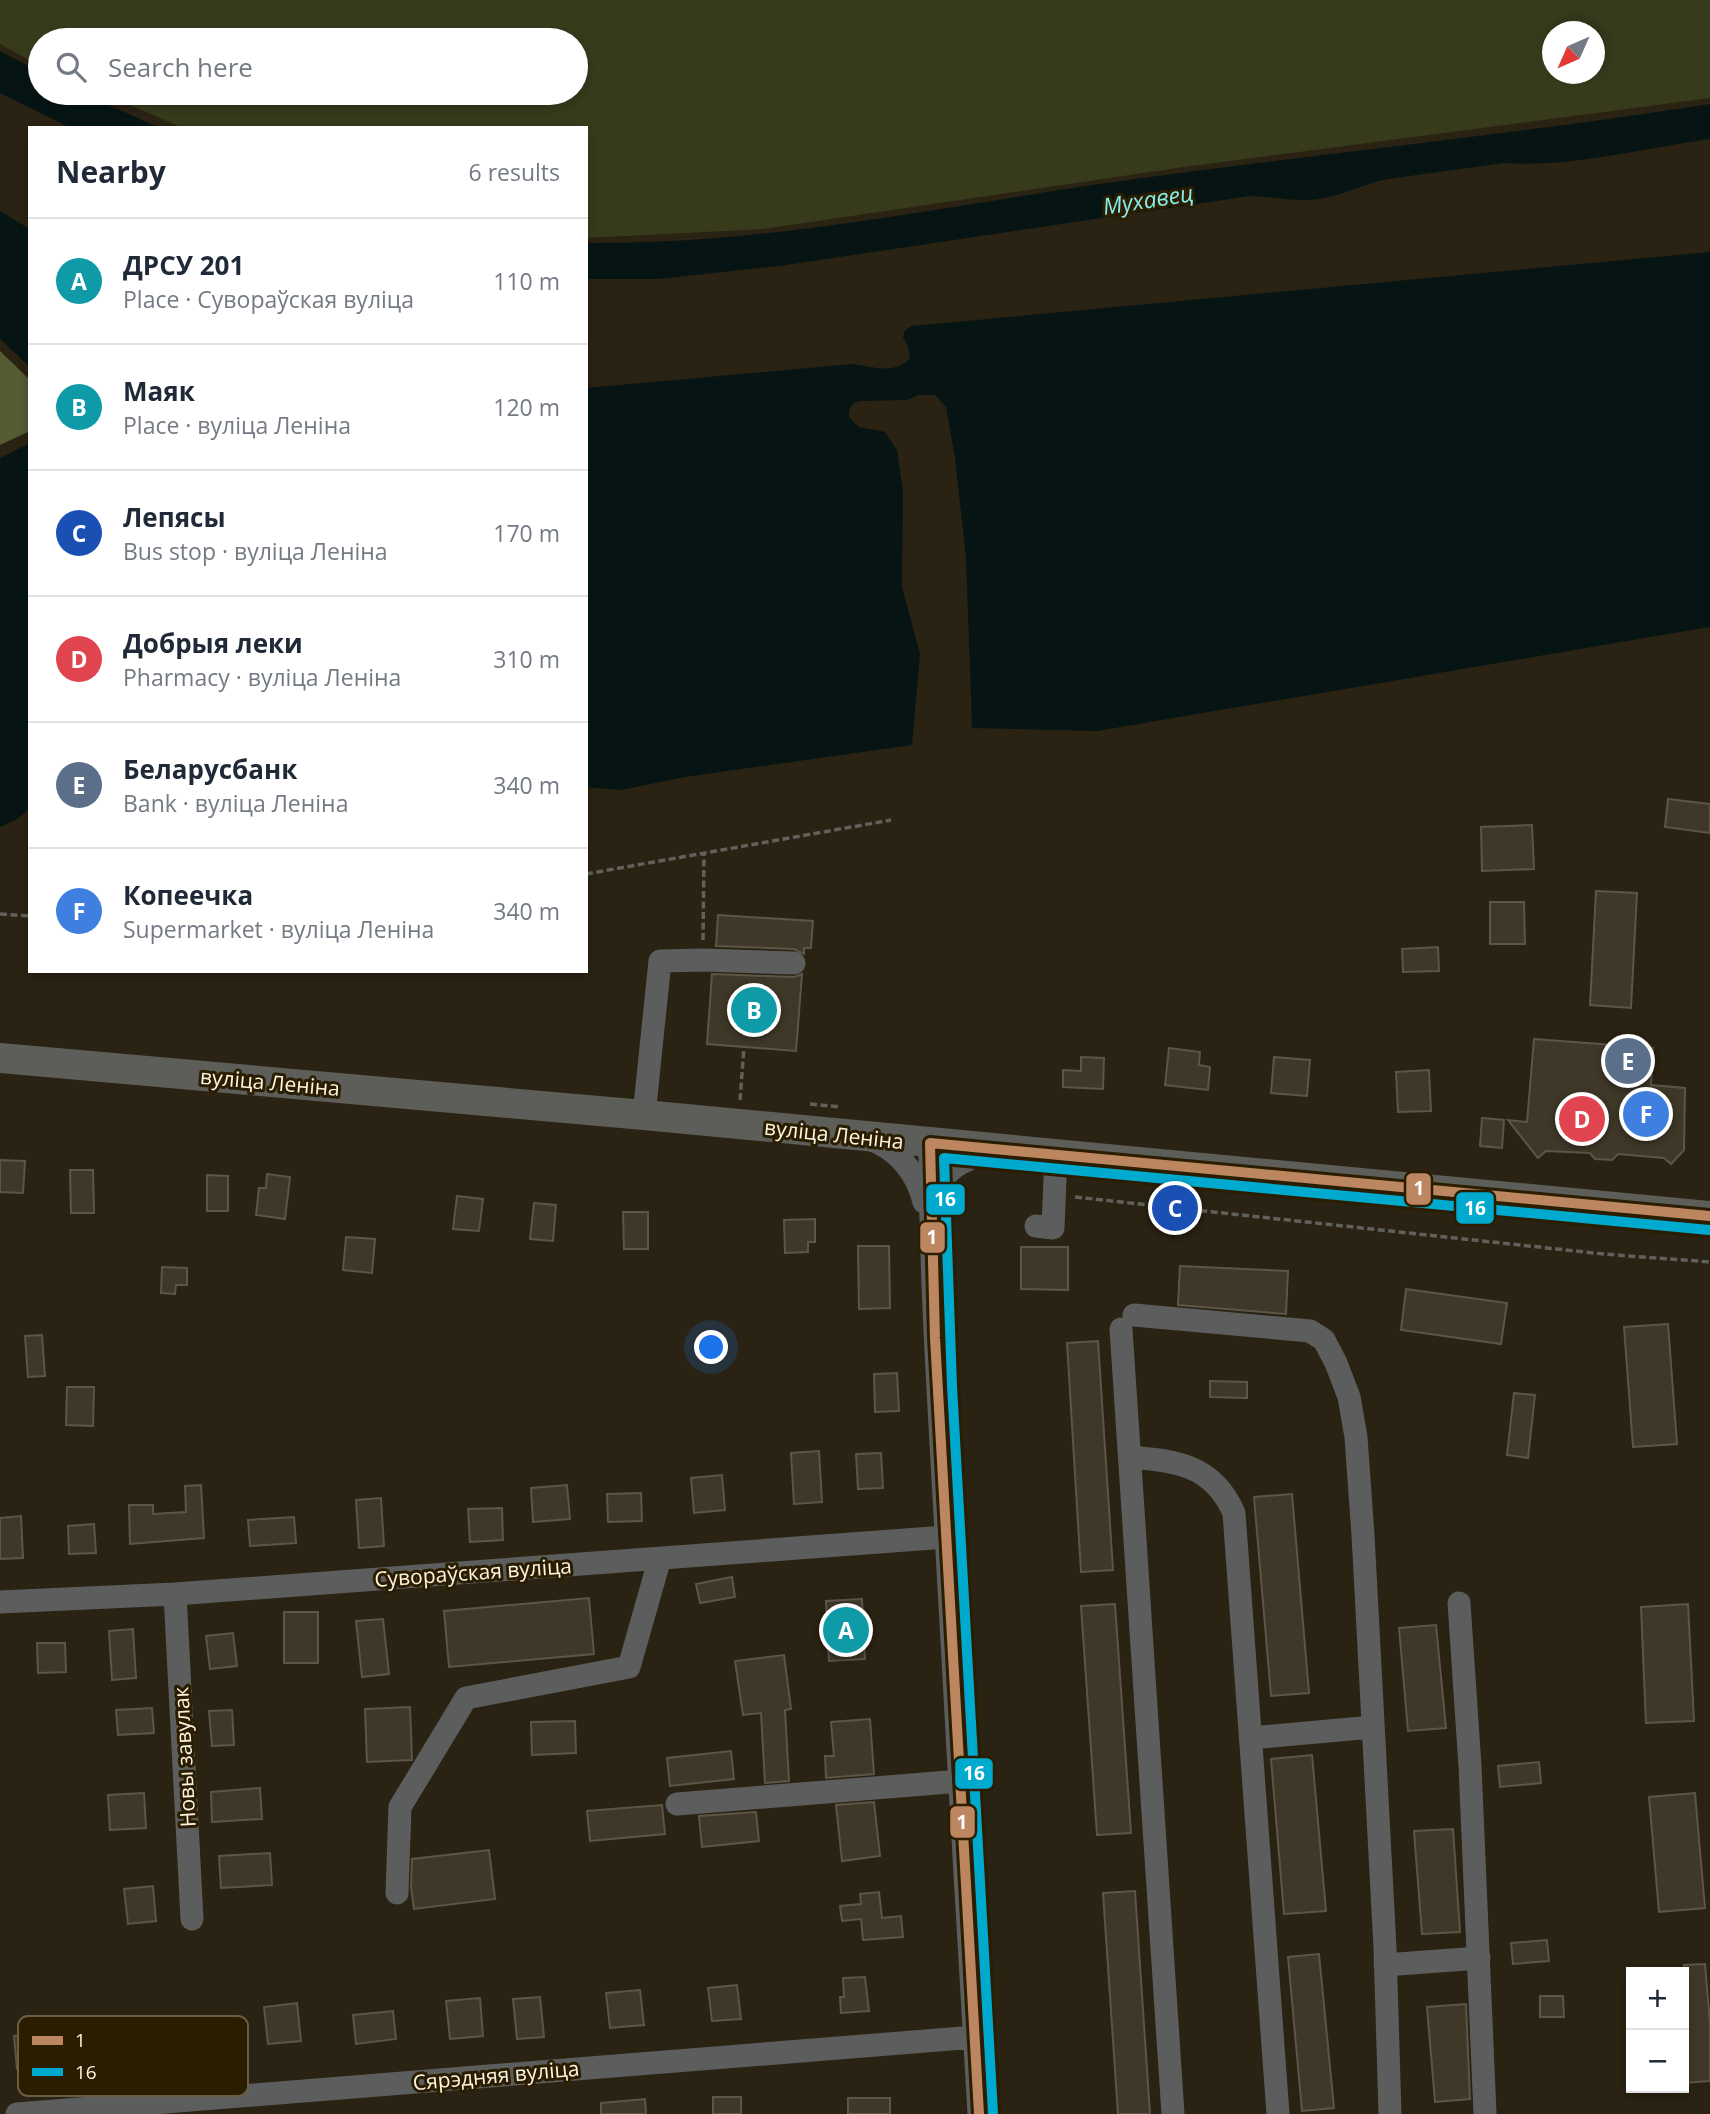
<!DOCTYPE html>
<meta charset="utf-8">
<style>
body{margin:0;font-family:"Open Sans",sans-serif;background:#f2f2f3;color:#1f2937}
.controls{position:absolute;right:21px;bottom:21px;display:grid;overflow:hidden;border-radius:0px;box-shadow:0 4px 10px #0003}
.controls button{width:63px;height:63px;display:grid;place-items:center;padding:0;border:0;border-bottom:2px solid #e0e1e3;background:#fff;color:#1f2937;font:35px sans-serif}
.compass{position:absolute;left:1542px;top:21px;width:63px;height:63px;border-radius:50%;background:#fff;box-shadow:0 4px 10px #0003;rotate:225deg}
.you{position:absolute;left:712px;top:1348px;width:24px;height:24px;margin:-18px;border:5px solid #fff;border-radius:50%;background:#1a73e8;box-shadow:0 0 0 10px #1a73e833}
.badge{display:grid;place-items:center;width:46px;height:46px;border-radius:50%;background:#2563eb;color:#fff;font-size:23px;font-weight:700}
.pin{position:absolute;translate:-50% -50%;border:4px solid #fff;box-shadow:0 2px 7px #0006}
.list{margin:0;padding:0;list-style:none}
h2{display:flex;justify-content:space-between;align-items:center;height:91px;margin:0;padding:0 28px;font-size:30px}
h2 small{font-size:23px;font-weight:400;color:#747a83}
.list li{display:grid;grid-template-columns:46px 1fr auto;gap:21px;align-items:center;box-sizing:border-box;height:126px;padding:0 28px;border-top:2px solid #e0e1e3}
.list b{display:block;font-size:26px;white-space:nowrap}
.list p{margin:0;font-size:23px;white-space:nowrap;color:#747a83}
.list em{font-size:23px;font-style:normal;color:#747a83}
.icon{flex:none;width:38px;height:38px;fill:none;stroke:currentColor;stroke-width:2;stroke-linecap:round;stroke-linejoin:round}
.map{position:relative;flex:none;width:1710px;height:2114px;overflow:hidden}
.search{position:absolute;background:#fff;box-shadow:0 4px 10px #0003;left:28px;top:28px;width:560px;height:77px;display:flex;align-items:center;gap:18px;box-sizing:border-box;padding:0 24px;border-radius:38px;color:#747a83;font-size:26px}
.panel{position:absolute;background:#fff;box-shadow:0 4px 10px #0003;left:28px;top:126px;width:560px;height:847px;border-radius:0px}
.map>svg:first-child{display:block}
.green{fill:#373b1c;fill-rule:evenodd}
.forest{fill:#555b33}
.water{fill:#061514}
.building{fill:#3f3828;stroke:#5c5548;stroke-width:2}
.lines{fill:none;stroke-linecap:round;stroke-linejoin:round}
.path{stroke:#61605b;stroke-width:3.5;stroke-dasharray:7 3.5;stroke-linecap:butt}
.minor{stroke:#5c5e5d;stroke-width:23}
.major{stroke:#5d5e59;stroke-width:30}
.bus-1-casing{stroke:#2a1d00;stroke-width:16}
.bus-2-casing{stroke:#2a1d00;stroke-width:16}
.bus-1{stroke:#bb8660;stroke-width:10}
.bus-2{stroke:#00a9ce;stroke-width:10}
.labels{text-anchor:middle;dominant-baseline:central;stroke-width:6;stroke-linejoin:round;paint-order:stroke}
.street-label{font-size:21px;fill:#fdf4e3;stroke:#2a1d00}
.water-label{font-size:23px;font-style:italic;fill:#86ebeb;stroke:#2a1d00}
.key{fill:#2a1d00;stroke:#695e44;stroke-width:2}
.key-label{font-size:19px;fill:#fdf4e3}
.line-badge{stroke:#2a1d00;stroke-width:2.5}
.badge-label{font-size:19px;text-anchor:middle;font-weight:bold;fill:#fff}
</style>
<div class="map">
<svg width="1710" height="2114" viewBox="0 0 1710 2114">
<rect width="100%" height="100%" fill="#2a2212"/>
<path class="green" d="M0 0H1710V98L1184 167 763 229 586 238V128H183L102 93H576V40H40V66L0 44ZM1552 32H1594V74H1552Z"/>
<path class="forest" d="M0 351 30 380V431L0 445Z"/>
<path class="water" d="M0 51 40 72V93H82L160 128H71L0 93Z
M1710 104V139C1645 148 1568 168 1504 163L1388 179C1367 183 1349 192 1329 197 1303 204 1276 197 1250 196L786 265 658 279H586V243C759 245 930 209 1100 184 1303 155 1508 136 1710 104Z
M0 211 30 229V367L0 339Z
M1710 252V627L1097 731 972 728 966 558 955 458 946 407 935 395H919L907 400 860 401C850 403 849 408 849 417L859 427 885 432 897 450 903 492 902 587 920 654 912 745 685 777 621 790 586 787V388L853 364C873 367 895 375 910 358L908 347 903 337 905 330 912 326Z
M30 443V808L16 820 0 827V458Z"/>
<path class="building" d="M1668 799 1710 804V833L1665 827Z
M1532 825 1534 869 1482 871 1481 827Z
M1596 891 1637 893 1631 1008 1590 1005Z
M1490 902H1524L1525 944H1490Z
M718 915 813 921 811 948H804V954L794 949 716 946Z
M1438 947 1439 971 1403 972 1402 949Z
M712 974 794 977 802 974 796 1051 707 1044Z
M1534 1039 1653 1048 1651 1085 1685 1088 1684 1150 1671 1164 1664 1158 1618 1154 1612 1160 1595 1159 1590 1153 1546 1151 1538 1158 1508 1120 1527 1122Z
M1169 1048 1200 1052 1199 1065 1210 1067 1208 1090 1165 1085Z
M1081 1057 1104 1058 1103 1089 1063 1087V1070L1081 1071Z
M1274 1057 1310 1060 1307 1096 1271 1093Z
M1429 1070 1431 1111 1398 1112 1396 1072Z
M1482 1118 1504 1120 1502 1148 1480 1146Z
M0 1160 25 1161 23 1193 0 1192Z
M70 1170H93L94 1213H71Z
M267 1174 290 1177 285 1219 256 1215 259 1188H266Z
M207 1175 228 1176V1211H207Z
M457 1196 483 1199 479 1231 453 1229Z
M534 1203 556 1205 553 1241 530 1239Z
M623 1212H648V1249H624Z
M815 1219V1242H808V1252L785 1253 784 1220Z
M346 1237 375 1239 372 1273 343 1270Z
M858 1246H889L890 1308 859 1309Z
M1021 1247H1068V1290L1021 1289Z
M1180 1266 1288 1271 1286 1314 1178 1305Z
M162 1267 187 1268V1285H176L175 1294 161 1293Z
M1406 1289 1507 1303 1501 1344 1401 1330Z
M1668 1324 1677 1444 1633 1447 1624 1327Z
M42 1335 45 1376 28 1377 25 1336Z
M1098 1341 1113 1570 1081 1572 1067 1343Z
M897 1373 899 1411 875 1412 874 1374Z
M1210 1381 1247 1382V1398L1210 1397Z
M67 1387H94L93 1426 66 1425Z
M1514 1393 1535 1395 1528 1458 1507 1455Z
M819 1451 822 1502 794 1504 791 1453Z
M881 1453 883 1488 858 1489 856 1454Z
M722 1475 725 1510 694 1513 691 1478Z
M201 1485 204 1538 130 1544 129 1505H153V1514L186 1512 185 1486Z
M567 1485 570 1519 533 1522 531 1488Z
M641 1493 642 1521 608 1522 607 1494Z
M1292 1494 1309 1693 1271 1696 1254 1497Z
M381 1498 384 1546 359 1548 356 1500Z
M502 1508 503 1540 470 1542 468 1509Z
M21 1516 23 1558 0 1559V1518Z
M294 1517 296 1543 250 1546 248 1520Z
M94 1524 96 1553 69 1554 68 1526Z
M732 1577 735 1597 700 1603 696 1584Z
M589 1598 594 1654 449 1667 444 1611Z
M862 1599 865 1659 829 1661 826 1601Z
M1115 1604 1131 1833 1097 1835 1081 1606Z
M1688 1604 1694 1721 1646 1723 1641 1607Z
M284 1612H318V1663H284Z
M383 1619 389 1674 362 1677 356 1621Z
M1436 1625 1446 1728 1408 1731 1399 1628Z
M133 1629 136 1678 112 1680 109 1631Z
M233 1633 237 1666 210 1669 206 1636Z
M37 1643H65L66 1672 38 1673Z
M784 1655 791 1709 785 1710 789 1781 765 1783 761 1713 743 1715 735 1661Z
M410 1707 412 1760 367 1762 365 1709Z
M152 1708 154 1733 118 1735 116 1710Z
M232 1710 234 1745 212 1746 209 1711Z
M870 1719 874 1774 826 1778 825 1756H834L831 1722Z
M575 1721 576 1753 532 1755 531 1722Z
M731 1751 734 1779 670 1786 667 1758Z
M1312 1755 1326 1911 1284 1914 1271 1759Z
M1539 1762 1541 1783 1500 1787 1498 1766Z
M260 1788 262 1819 212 1822 211 1792Z
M144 1793 146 1828 110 1830 108 1795Z
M1695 1793 1705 1908 1659 1912 1649 1797Z
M874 1802 880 1856 842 1861 836 1805Z
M662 1805 665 1834 590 1841 587 1811Z
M756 1812 759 1841 702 1847 699 1816Z
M1453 1829 1460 1932 1422 1934 1414 1831Z
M489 1850 495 1899 414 1909 411 1887 412 1859Z
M270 1853 272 1885 221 1888 219 1856Z
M153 1886 156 1921 128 1924 124 1889Z
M1135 1891 1150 2114H1118L1103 1893Z
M879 1892 882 1918 901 1916 903 1937 863 1940 861 1919 842 1921 840 1906 861 1904 860 1894Z
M1547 1940 1549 1961 1513 1964 1511 1943Z
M1319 1954 1334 2108 1302 2111 1288 1957Z
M1705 1964 1710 2023V2081L1684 2083V1965Z
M865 1977 869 2011 841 2013 840 1997H844L843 1978Z
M737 1985 741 2019 712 2021 708 1988Z
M640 1990 644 2025 610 2028 606 1993Z
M1540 1996H1563L1564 2017H1540Z
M540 1997 544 2037 517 2039 513 1999Z
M480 1998 483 2036 450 2039 446 2001Z
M297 2003 301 2041 268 2044 264 2007Z
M1466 2004 1470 2099 1435 2102 1427 2007Z
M393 2011 396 2039 356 2044 353 2015Z
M40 2034 43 2066 17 2069 14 2036Z
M713 2097H741V2114H713Z
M848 2098H890V2114H848Z
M645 2099 646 2114H601V2103Z"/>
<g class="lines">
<path class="path" d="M586 874 891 820
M0 914 30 916
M703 940 704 852
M740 1100 744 1047
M810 1104 841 1107
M1075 1197 1603 1254 1710 1262
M1175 1208 1176 1189"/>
<path class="minor" d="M644 1115 660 961 703 960 794 963
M869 1139C898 1149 917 1173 924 1202
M930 1143C930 1273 939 1403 946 1533 956 1727 968 1920 979 2114
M934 1199C942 1167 965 1160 992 1150
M1036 1226 1053 1228 1056 1154
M1134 1315 1310 1331 1324 1340 1336 1363 1349 1397 1356 1437 1363 1535 1385 1948 1390 2114
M1121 1329 1173 2114
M1130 1457C1177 1461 1213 1465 1234 1513L1278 2114
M175 1594 192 1919
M0 1602 175 1594 946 1537
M1459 1603 1470 1766 1485 2114
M1251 1738 1373 1727
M677 1804 961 1781
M397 1893 400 1807 466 1698 629 1667 660 1558
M1385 1965 1479 1958
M17 2114 975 2037"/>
<path class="major" d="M0 1058 644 1115 1710 1216"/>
<g class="bus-1-casing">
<path id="bus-1" d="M979 2114 935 1338 930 1143 1710 1216"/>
</g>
<g class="bus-2-casing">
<path id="bus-2" d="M993 2113 952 1386 944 1158 1709 1230"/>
</g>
<use href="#bus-1" class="bus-1"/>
<use href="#bus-2" class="bus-2"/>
</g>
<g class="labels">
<g class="street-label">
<text transform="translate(270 1082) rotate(5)">вуліца Леніна</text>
<text transform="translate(834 1134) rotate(6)">вуліца Леніна</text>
<text transform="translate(473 1572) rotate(-4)">Сувораўская вуліца</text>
<text transform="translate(184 1757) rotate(-93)">Новы завулак</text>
<text transform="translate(496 2075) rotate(-5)">Сярэдняя вуліца</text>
</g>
<g class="water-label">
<text transform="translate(1148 199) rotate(-9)">Мухавец</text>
</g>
</g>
<rect x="18" y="2016" width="230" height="80" rx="10" class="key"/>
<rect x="32" y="2036" width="31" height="9" fill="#bb8660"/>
<rect x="32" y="2068" width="31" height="8" fill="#00a9ce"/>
<g class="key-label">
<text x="75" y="2047">1</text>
<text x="75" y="2079">16</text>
</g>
<g class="line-badge">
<rect x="1405" y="1172" width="27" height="34" rx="7" fill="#bb8660"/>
<rect x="925" y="1183" width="41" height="33" rx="7" fill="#00a9ce"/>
<rect x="1455" y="1191" width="40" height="34" rx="7" fill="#00a9ce"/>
<rect x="919" y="1221" width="27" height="33" rx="7" fill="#bb8660"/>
<rect x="954" y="1757" width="40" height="33" rx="7" fill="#00a9ce"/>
<rect x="949" y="1805" width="27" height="34" rx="7" fill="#bb8660"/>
</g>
<g class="badge-label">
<text x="1419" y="1195">1</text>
<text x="945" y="1206">16</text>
<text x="1475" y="1215">16</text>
<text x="932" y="1244">1</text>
<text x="974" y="1780">16</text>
<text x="962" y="1829">1</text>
</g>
</svg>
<div class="controls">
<button>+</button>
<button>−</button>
</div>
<svg class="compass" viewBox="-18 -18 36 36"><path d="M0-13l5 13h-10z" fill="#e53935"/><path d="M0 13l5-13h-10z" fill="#747a83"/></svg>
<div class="you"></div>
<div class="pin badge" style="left:846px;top:1630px;background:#0f9aa8">A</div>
<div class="pin badge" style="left:754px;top:1010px;background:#0f9aa8">B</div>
<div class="pin badge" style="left:1175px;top:1208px;background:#1a4fb4">C</div>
<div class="pin badge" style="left:1582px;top:1119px;background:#e0444e">D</div>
<div class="pin badge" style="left:1628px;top:1061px;background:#5c6f8a">E</div>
<div class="pin badge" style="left:1646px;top:1114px;background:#3f7fe0">F</div>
<div class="search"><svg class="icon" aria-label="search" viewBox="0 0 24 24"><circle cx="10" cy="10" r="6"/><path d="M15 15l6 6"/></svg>Search here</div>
<section class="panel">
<h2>Nearby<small>6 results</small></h2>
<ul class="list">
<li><span class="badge" style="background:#0f9aa8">A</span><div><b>ДРСУ 201</b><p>Place · Сувораўская вуліца</p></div><em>110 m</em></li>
<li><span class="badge" style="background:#0f9aa8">B</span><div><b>Маяк</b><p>Place · вуліца Леніна</p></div><em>120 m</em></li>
<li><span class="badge" style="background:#1a4fb4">C</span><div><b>Лепясы</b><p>Bus stop · вуліца Леніна</p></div><em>170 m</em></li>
<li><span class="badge" style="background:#e0444e">D</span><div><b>Добрыя леки</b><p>Pharmacy · вуліца Леніна</p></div><em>310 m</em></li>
<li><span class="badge" style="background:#5c6f8a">E</span><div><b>Беларусбанк</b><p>Bank · вуліца Леніна</p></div><em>340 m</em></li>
<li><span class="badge" style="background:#3f7fe0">F</span><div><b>Копеечка</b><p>Supermarket · вуліца Леніна</p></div><em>340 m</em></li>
</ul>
</section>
</div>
